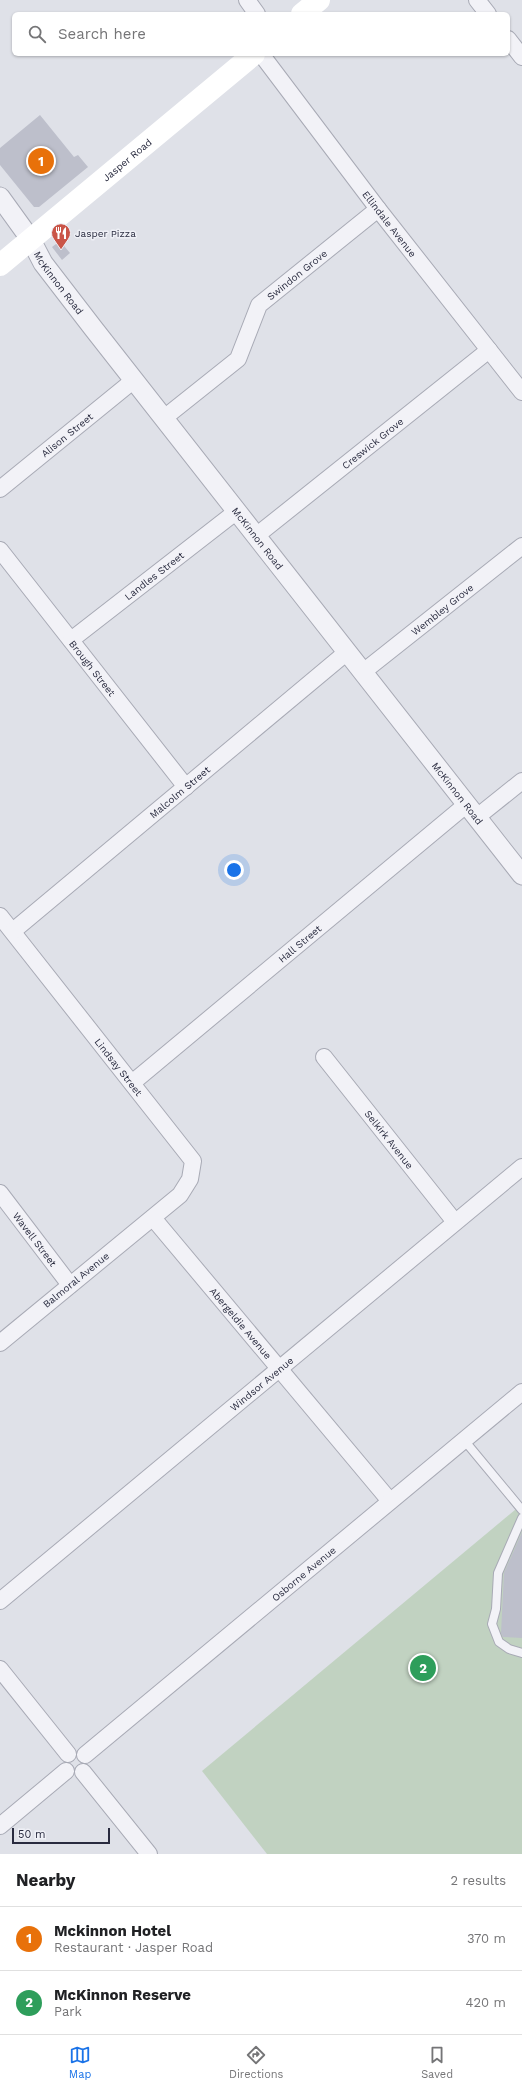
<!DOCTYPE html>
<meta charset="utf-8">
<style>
body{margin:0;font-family:"Work Sans",sans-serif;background:#f2f2f2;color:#202124}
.scale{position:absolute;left:12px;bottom:10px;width:98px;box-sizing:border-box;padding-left:4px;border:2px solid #292b3f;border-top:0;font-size:11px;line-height:14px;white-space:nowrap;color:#292b3f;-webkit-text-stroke:3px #eff0f6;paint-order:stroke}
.you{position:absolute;left:234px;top:870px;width:14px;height:14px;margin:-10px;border:3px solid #fff;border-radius:50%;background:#1a73e8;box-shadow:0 0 0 6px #1a73e833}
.badge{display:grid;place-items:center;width:26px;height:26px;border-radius:50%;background:#1a73e8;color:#fff;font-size:13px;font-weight:700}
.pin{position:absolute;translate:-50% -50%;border:2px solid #fff;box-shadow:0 1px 4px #0006}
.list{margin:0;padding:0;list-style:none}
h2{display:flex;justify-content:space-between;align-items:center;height:52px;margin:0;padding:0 16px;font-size:17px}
h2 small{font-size:13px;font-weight:400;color:#757577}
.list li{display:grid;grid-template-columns:26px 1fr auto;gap:12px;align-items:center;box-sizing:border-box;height:64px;padding:0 16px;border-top:1px solid #e0e0e0}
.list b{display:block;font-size:15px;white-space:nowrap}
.list p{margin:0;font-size:13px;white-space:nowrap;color:#757577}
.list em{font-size:13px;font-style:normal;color:#757577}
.icon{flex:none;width:22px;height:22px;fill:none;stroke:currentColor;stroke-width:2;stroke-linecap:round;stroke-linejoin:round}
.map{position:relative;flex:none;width:522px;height:1854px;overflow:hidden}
.search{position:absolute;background:#fff;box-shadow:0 1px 3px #0004;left:12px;right:12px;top:12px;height:44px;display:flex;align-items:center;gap:10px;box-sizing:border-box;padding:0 14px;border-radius:6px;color:#757577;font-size:15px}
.sheet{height:180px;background:#fff}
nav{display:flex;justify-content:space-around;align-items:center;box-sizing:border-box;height:56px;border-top:1px solid #e0e0e0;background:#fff;font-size:11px;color:#757577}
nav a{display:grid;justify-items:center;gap:2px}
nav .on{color:#1a73e8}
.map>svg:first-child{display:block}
.green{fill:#c1d2c1}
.building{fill:#bdbfcb}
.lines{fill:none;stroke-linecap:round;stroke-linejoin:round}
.service-casing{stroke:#a8aab5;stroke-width:10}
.minor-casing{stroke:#a8aab5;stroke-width:18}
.tertiary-casing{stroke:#a8aab5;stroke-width:21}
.service{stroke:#f2f2f7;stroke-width:8}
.minor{stroke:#f2f2f7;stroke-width:16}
.tertiary{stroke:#f2f2f7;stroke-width:19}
.secondary{stroke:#fff;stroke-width:22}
.labels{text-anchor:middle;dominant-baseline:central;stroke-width:3;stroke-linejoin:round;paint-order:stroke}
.street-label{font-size:10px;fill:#292b3f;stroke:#eff0f6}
.poi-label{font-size:10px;fill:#292b3f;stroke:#eff0f6;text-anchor:start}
</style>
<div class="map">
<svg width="522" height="1854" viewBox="0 0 522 1854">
<rect width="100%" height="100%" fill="#dfe1e8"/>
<path class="green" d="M522 1504V1854H267L202 1771Z"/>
<path class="building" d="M40 115 74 157 78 155 88 167 39 207H34L0 165V148Z
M60 241 70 253 62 260 52 247Z
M522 1532V1638L503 1637 501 1633 504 1573Z"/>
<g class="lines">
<g class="service-casing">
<path id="service" d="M464 1440 522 1510
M522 1518 498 1573 496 1609 492 1624 499 1642 509 1649 522 1653"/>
</g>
<g class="minor-casing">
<g id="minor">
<path d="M247 0 257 14"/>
<path d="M477 0 488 14"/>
<path d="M508 39 522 57"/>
<path id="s1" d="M261 54 378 209 522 392"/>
<path id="s2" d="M164 418 238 359 259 305 378 209"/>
<path id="s3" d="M0 489 134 380"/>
<path id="s4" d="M256 536 489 350"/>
<path id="s5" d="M0 550 186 787"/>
<path id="s6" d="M71 640 237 511"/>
<path id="s7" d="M363 672 522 546"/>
<path d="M477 817 522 781"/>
<path id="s8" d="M0 916 193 1161 190 1179 180 1195 0 1343"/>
<path id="s9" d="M13 931 347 652"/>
<path id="s10" d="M324 1057 455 1222"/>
<path id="s11" d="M132 1083 467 804"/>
<path id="s12" d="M0 1193 70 1285"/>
<path id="s13" d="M153 1218 390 1501"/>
<path id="s14" d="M0 1601 522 1167"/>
<path d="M0 1669 68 1754"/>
<path id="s15" d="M85 1755 522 1392"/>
<path d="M83 1772 149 1854"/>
<path d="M0 1826 66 1771"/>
</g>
</g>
<g class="tertiary-casing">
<g id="tertiary">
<path id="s16" d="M0 197 31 240 43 263 93 328 522 875"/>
</g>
</g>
<use href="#service" class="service"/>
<use href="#minor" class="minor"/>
<use href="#tertiary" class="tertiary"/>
<g class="secondary">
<path d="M302 14 319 0"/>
<path id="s17" d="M0 265 254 54"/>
</g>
</g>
<defs>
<g id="restaurant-pin" transform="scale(1)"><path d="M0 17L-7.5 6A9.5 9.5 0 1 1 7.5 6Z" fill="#ca5548" stroke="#eff0f6"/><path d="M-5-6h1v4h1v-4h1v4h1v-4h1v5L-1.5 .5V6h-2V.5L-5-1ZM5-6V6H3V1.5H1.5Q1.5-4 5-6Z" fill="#fff"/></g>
</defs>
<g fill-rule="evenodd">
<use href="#restaurant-pin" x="61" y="233"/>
</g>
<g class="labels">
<g class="street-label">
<text stroke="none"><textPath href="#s17" startOffset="165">Jasper Road</textPath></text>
<text stroke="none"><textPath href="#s1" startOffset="213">Ellindale Avenue</textPath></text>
<text stroke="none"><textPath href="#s2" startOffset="201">Swindon Grove</textPath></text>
<text stroke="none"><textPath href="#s16" startOffset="104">McKinnon Road</textPath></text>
<text stroke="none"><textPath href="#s3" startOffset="86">Alison Street</textPath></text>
<text stroke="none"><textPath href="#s4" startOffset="149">Creswick Grove</textPath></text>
<text stroke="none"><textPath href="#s16" startOffset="428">McKinnon Road</textPath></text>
<text stroke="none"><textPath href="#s6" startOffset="105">Landles Street</textPath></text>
<text stroke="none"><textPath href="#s7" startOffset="101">Wembley Grove</textPath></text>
<text stroke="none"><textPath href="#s5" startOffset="150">Brough Street</textPath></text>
<text stroke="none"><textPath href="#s9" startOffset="217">Malcolm Street</textPath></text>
<text stroke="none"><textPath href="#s16" startOffset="752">McKinnon Road</textPath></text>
<text stroke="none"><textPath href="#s11" startOffset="218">Hall Street</textPath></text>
<text stroke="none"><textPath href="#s8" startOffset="192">Lindsay Street</textPath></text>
<text stroke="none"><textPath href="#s10" startOffset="105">Selkirk Avenue</textPath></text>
<text stroke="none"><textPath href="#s12" startOffset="58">Wavell Street</textPath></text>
<text transform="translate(76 1280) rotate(-39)">Balmoral Avenue</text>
<text stroke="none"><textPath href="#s13" startOffset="137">Abergeldie Avenue</textPath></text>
<text stroke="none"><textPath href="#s14" startOffset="340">Windsor Avenue</textPath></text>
<text stroke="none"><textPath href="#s15" startOffset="284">Osborne Avenue</textPath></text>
</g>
<g class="poi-label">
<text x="75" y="233">Jasper Pizza</text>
</g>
</g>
</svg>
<div class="scale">50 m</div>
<div class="you"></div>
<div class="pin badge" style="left:41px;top:161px;background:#e8710a">1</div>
<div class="pin badge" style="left:423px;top:1668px;background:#2e9e5b">2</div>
<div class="search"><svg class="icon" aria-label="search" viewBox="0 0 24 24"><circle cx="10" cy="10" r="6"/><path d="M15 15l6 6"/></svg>Search here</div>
</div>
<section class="sheet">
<h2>Nearby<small>2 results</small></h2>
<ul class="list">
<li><span class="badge" style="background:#e8710a">1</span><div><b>Mckinnon Hotel</b><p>Restaurant · Jasper Road</p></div><em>370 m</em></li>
<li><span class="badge" style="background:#2e9e5b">2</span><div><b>McKinnon Reserve</b><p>Park</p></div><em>420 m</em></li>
</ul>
</section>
<nav>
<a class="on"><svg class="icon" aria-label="map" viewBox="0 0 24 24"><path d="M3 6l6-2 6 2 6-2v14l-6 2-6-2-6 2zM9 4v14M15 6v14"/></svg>Map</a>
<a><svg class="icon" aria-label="directions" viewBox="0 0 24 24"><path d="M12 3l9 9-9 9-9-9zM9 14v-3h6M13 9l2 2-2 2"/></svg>Directions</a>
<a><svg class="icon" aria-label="saved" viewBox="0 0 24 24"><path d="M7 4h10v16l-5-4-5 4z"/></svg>Saved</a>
</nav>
